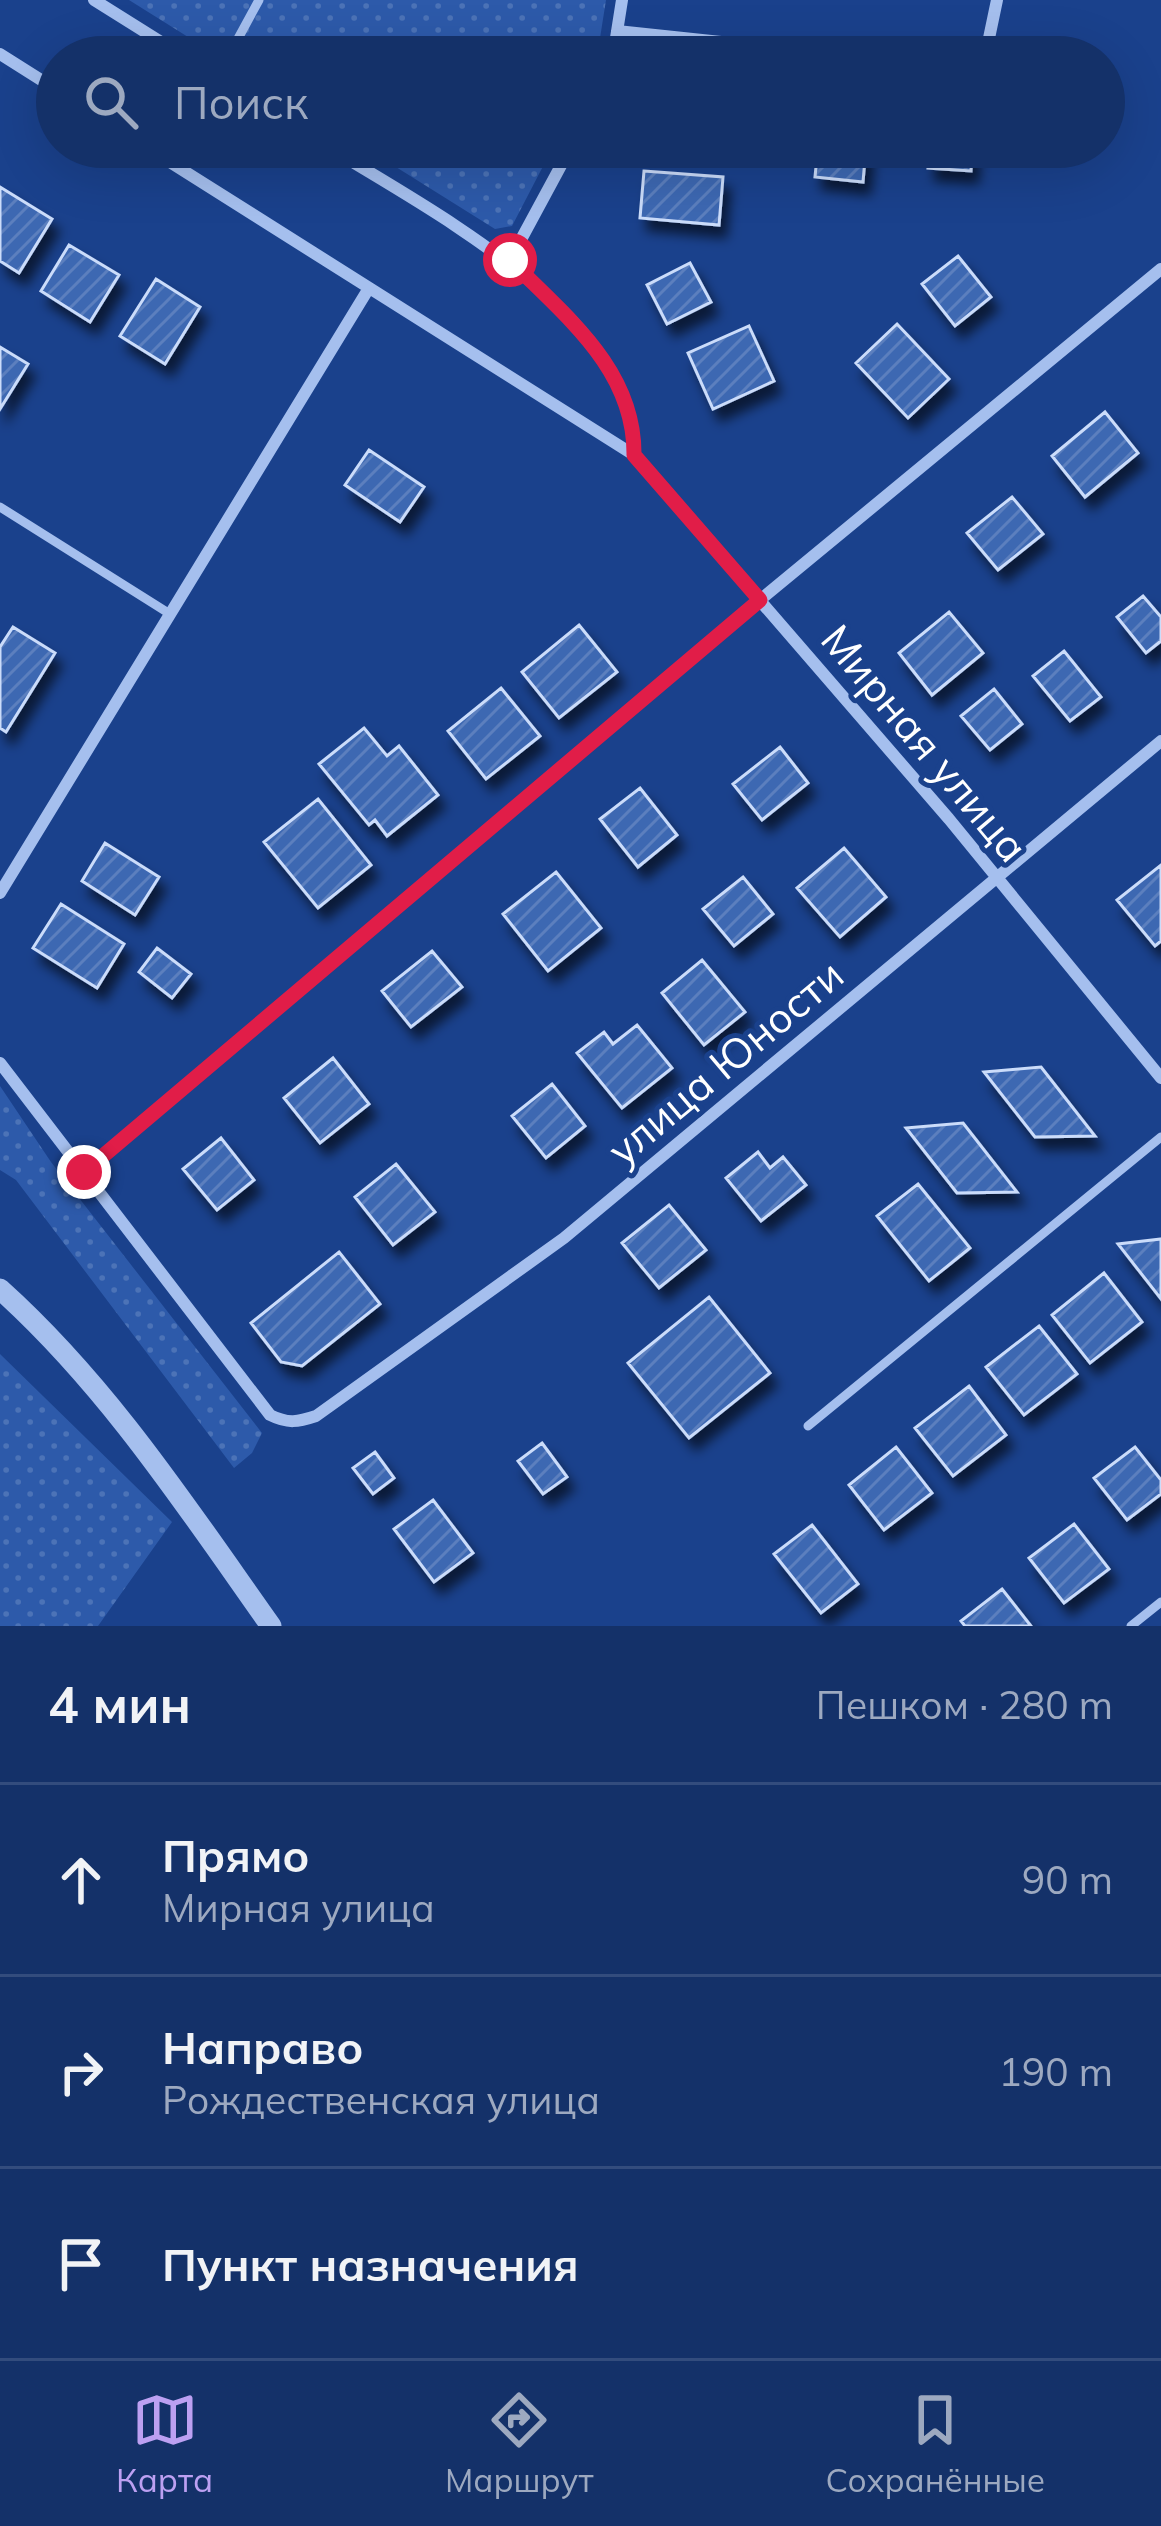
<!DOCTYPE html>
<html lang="ru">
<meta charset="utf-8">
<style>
body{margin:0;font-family:Mulish,sans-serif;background:#213d71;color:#f1f3f6}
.stop{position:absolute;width:36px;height:36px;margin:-27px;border:9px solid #e11d48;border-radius:50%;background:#fff}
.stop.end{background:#e11d48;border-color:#fff;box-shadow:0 3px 12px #0008}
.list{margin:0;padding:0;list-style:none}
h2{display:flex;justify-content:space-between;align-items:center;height:156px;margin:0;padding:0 48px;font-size:51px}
h2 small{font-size:39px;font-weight:400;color:#9da9c0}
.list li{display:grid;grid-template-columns:78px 1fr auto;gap:36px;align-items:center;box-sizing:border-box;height:192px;padding:0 48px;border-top:3px solid #334c7d}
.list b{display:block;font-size:45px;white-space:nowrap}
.list p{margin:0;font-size:39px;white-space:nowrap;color:#9da9c0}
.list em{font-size:39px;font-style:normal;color:#9da9c0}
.icon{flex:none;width:66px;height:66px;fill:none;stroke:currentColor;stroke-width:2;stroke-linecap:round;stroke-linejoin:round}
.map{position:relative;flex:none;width:1161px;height:1626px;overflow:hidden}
.search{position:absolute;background:#143169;box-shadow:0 12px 48px #0002;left:36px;right:36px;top:36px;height:132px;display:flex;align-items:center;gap:30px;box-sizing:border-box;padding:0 42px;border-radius:66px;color:#9da9c0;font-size:45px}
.sheet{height:732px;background:#143169}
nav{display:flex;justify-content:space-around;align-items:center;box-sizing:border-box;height:168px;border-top:3px solid #334c7d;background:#143169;font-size:33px;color:#9da9c0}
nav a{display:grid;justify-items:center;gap:6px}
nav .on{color:#bca0f2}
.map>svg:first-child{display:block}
.green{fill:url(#green-dots)}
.building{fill:url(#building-hatch);stroke:#cbdcfa;stroke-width:3;filter:url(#shadow)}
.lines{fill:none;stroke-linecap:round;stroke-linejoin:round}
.service{stroke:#a5bfee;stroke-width:9}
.minor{stroke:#a5bfee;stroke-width:12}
.tertiary{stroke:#a5bfee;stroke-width:21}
.route{stroke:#e11d48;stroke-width:15}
.labels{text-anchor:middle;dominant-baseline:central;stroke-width:10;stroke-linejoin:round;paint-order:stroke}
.street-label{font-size:42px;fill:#fff;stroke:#1a418c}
</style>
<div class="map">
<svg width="1161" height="1626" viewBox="0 0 1161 1626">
<defs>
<pattern id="green-dots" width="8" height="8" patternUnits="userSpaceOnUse" patternTransform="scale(3)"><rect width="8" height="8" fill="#2d5aaa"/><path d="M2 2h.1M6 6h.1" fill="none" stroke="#4c73b7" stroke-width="1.8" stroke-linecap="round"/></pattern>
<pattern id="building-hatch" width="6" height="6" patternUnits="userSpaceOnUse" patternTransform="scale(3)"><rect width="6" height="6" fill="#3e68b2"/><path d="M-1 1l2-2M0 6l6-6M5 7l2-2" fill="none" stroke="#5b7fbe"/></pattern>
<filter id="shadow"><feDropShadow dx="7" dy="12" stdDeviation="6" flood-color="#0009"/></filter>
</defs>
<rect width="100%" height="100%" fill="#1a418c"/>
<path class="green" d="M129 0H606L597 57H220Z
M364 147H553L512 226 495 229Z
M0 1086 51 1162 262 1433 252 1453 234 1468 16 1180 0 1170Z
M0 1354 172 1522 98 1626H0Z"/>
<path class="building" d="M818 147H866L863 182 815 177Z
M930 147H972L971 171 928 168Z
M644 171 723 177 719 225 640 218Z
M0 187 52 219 19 273 0 261Z
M69 245 119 275 90 322 41 291Z
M958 256 991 297 955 326 922 284Z
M690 263 711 302 667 324 647 285Z
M156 279 200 307 165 364 120 336Z
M897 324 949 379 908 418 856 363Z
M749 326 774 381 713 409 688 353Z
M0 347 28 364 0 409Z
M1105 412 1138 453 1085 497 1052 456Z
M369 450 424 487 400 522 345 485Z
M1012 497 1043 534 998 570 967 533Z
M1143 596 1161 617V641L1146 653 1117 617Z
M949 612 983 653 932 695 899 653Z
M579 625 617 672 559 718 522 672Z
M13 627 55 653 6 732 0 728V647Z
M1064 651 1101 697 1070 721 1033 676Z
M501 688 540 736 486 779 448 731Z
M994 689 1022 724 990 750 961 716Z
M364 728 387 756 399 746 438 795 387 836 375 820 369 825 319 764Z
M780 747 808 783 762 820 733 784Z
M640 788 677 835 638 867 600 819Z
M318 799 371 865 318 908 264 842Z
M105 843 159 877 135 915 82 881Z
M844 848 886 897 840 937 797 888Z
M1161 865V941L1155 946 1117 900Z
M556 872 601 928 548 971 503 914Z
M743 877 773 914 734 946 703 909Z
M61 904 124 944 97 988 33 948Z
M157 948 191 974 172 998 139 972Z
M432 951 462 987 411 1027 382 991Z
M702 960 745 1012 704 1045 662 993Z
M637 1025 672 1068 622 1108 577 1053 604 1032 613 1044Z
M333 1058 369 1104 320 1143 284 1098Z
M1041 1067 1095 1136 1035 1137 984 1072Z
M552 1084 585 1126 546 1158 512 1116Z
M963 1123 1017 1192 957 1193 906 1128Z
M221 1138 254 1180 217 1210 183 1169Z
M758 1152 770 1168 783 1157 806 1185 761 1221 726 1178Z
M396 1164 435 1212 393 1245 355 1197Z
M918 1184 970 1248 929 1281 877 1216Z
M669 1205 706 1250 659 1288 622 1243Z
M1161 1239V1299L1118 1244Z
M339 1252 380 1304 302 1366 281 1362 251 1323Z
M1104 1273 1142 1322 1090 1363 1052 1315Z
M709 1297 770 1373 689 1438 628 1363Z
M1039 1326 1077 1374 1024 1415 986 1367Z
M969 1386 1006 1435 953 1476 915 1428Z
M542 1443 567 1477 543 1494 518 1461Z
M896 1447 932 1493 884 1530 849 1485Z
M1135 1447 1161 1480V1494L1127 1520 1094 1478Z
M375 1452 394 1478 373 1494 353 1468Z
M433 1500 473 1553 434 1582 394 1529Z
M1074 1524 1109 1569 1064 1603 1029 1558Z
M812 1525 858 1584 821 1613 774 1554Z
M1002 1589 1031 1626H965L961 1621Z"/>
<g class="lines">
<path class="service" d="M228 57 259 0
M0 507 170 614
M808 1426 1161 1137
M1131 1626 1161 1602"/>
<path class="minor" d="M94 0 185 57
M617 31 862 57
M0 54 57 90
M613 57 622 0
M977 57 988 43 997 0
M146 147 634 455 949 819 1161 1078
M328 147C432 212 635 315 634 455
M510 260 571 147
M0 893 369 288
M0 1063 270 1415C288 1424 298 1422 316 1416L564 1238 1161 741
M84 1172 760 600 1161 269"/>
<path class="tertiary" d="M0 1289C108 1386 188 1509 271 1626"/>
</g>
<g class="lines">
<path class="route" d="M84 1172 760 600 634 455C635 369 565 316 510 260"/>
</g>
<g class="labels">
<g class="street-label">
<text transform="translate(925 743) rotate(50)">Мирная улица</text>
<text transform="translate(725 1062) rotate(-40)">улица Юности</text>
</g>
</g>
</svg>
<div class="stop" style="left:510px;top:260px"></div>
<div class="stop end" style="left:84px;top:1172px"></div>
<div class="search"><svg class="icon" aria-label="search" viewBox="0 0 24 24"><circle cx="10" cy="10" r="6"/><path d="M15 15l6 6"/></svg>Поиск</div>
</div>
<section class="sheet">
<h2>4 мин<small>Пешком · 280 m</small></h2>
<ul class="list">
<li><svg class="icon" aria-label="ahead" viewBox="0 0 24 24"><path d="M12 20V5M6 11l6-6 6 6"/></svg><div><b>Прямо</b><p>Мирная улица</p></div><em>90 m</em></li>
<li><svg class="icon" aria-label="right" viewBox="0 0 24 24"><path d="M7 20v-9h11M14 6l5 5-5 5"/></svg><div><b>Направо</b><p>Рождественская улица</p></div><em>190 m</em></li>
<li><svg class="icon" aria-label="arrive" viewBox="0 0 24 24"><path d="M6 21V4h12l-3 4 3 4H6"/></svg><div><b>Пункт назначения</b></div></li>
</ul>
</section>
<nav>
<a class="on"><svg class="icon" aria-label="map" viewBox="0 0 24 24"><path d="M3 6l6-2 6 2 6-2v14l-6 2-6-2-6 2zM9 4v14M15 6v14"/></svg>Карта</a>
<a><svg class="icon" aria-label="directions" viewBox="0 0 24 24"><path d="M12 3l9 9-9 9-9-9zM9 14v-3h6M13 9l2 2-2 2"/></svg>Маршрут</a>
<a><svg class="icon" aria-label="saved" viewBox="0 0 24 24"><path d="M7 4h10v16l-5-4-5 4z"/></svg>Сохранённые</a>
</nav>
